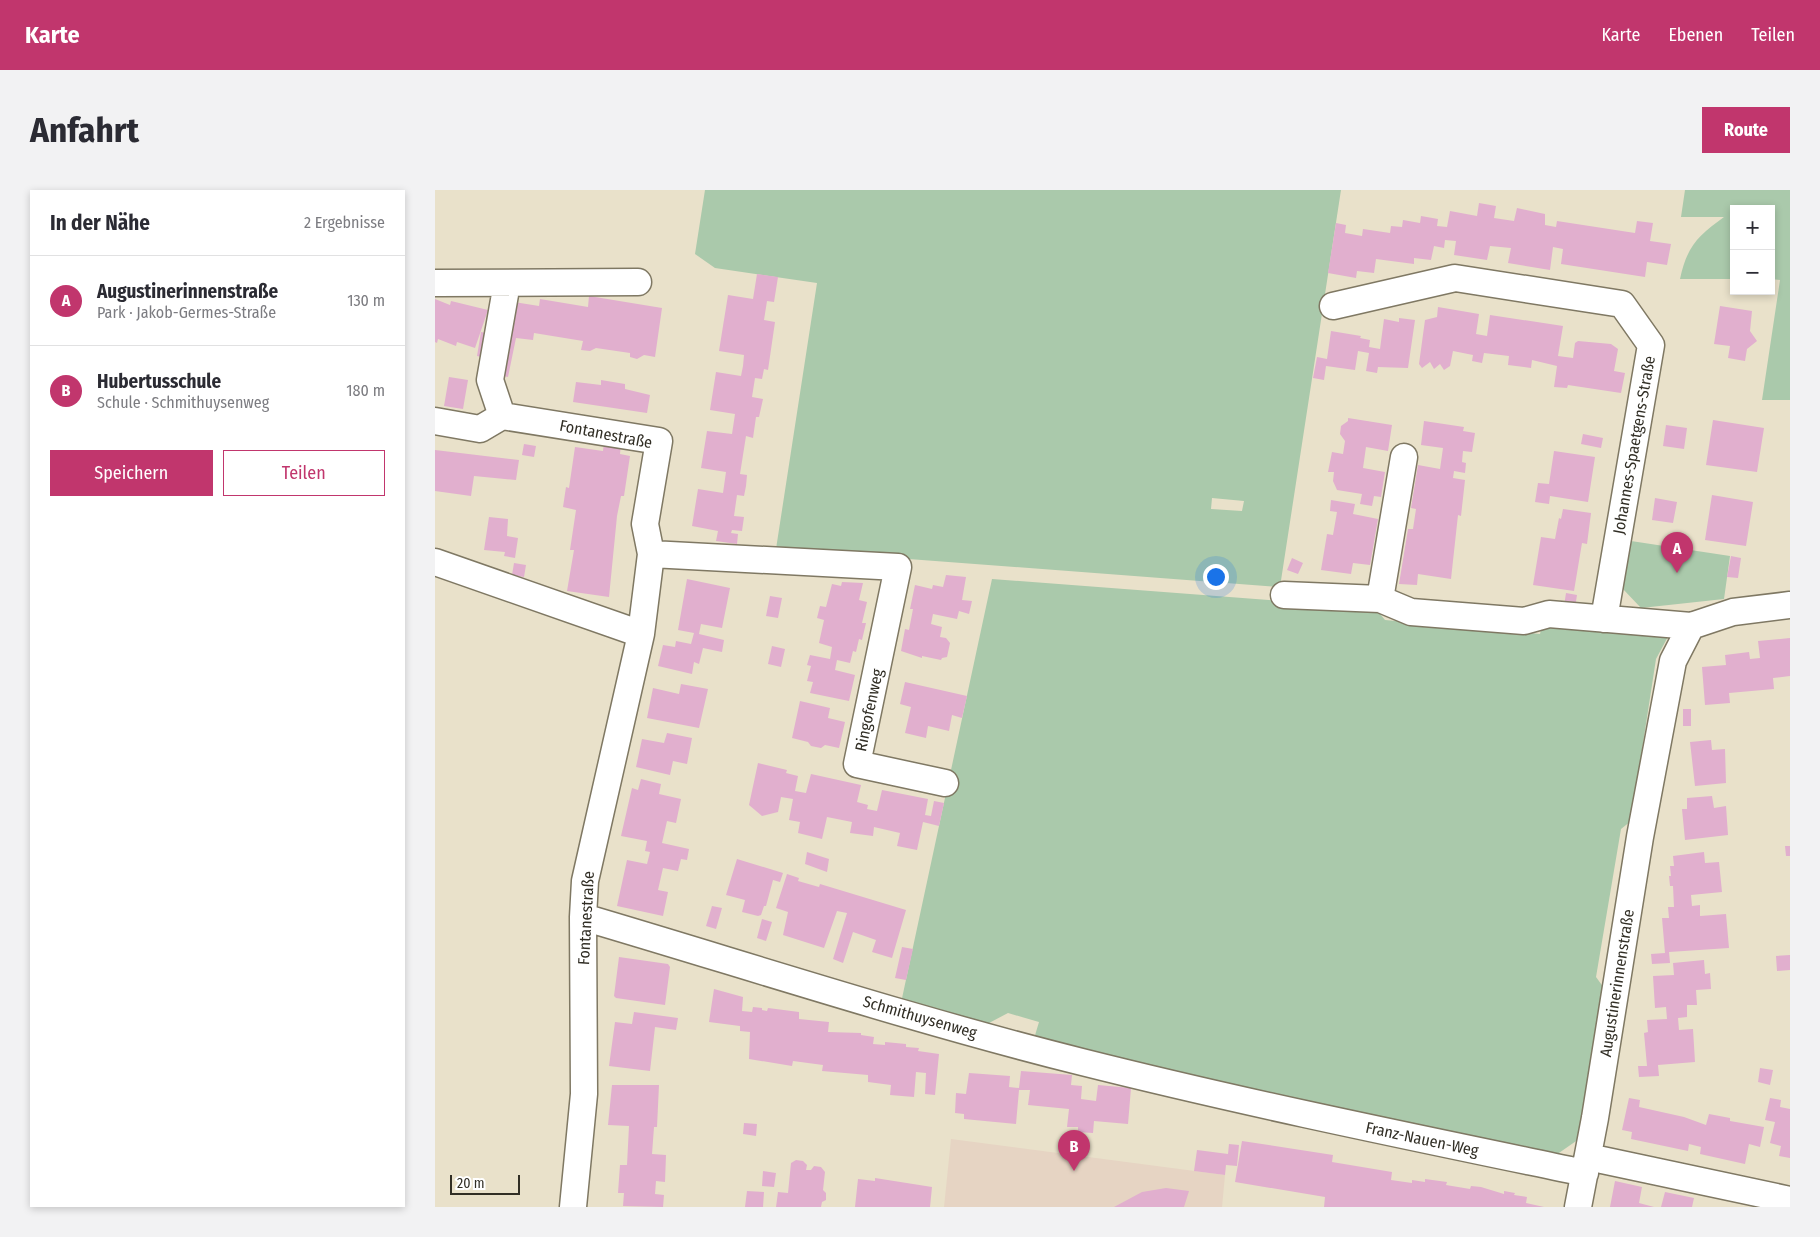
<!DOCTYPE html>
<html lang="de">
<meta charset="utf-8">
<style>
body{margin:0;font-family:"Fira Sans Condensed",sans-serif;background:#f2f2f3;color:#2b2b33}
.controls{position:absolute;right:15px;top:15px;display:grid;overflow:hidden;border-radius:0px;box-shadow:0 2px 8px #0003}
.controls button{width:45px;height:45px;display:grid;place-items:center;padding:0;border:0;border-bottom:1px solid #e1e1e2;background:#fff;color:#2b2b33;font:25px sans-serif}
.scale{position:absolute;left:15px;bottom:12px;width:70px;box-sizing:border-box;padding-left:5px;border:2px solid #312e25;border-top:0;font-size:14px;line-height:18px;white-space:nowrap;color:#312e25;-webkit-text-stroke:4px #fff;paint-order:stroke}
.you{position:absolute;left:780px;top:386px;width:18px;height:18px;margin:-12px;border:4px solid #fff;border-radius:50%;background:#1a73e8;box-shadow:0 0 0 8px #1a73e833}
.badge{display:grid;place-items:center;width:32px;height:32px;border-radius:50%;background:#c1366d;color:#fff;font-size:16px;font-weight:700}
.pin{position:absolute;translate:-50% -41px;filter:drop-shadow(0 1px 2px #0008)}
.pin::after{content:'';position:absolute;top:26px;width:18px;height:15px;background:inherit;clip-path:polygon(0 0,100% 0,50% 100%)}
.list{margin:0;padding:0;list-style:none}
h2{display:flex;justify-content:space-between;align-items:center;height:65px;margin:0;padding:0 20px;font-size:21px}
h2 small{font-size:16px;font-weight:400;color:#7c7c81}
.list li{display:grid;grid-template-columns:32px 1fr auto;gap:15px;align-items:center;box-sizing:border-box;height:90px;padding:0 20px;border-top:1px solid #e1e1e2}
.list b{display:block;font-size:19px;white-space:nowrap}
.list p{margin:0;font-size:16px;white-space:nowrap;color:#7c7c81}
.list em{font-size:16px;font-style:normal;color:#7c7c81}
.actions{display:flex;gap:10px;padding:15px 20px}
.actions a{flex:1;padding:11px 0;border:1px solid #c1366d;border-radius:0px;text-align:center;font-size:18px;color:#c1366d}
.actions .main{background:#c1366d;color:#fff}
.map{position:relative;flex:none;width:1355px;height:1017px;overflow:hidden;border-radius:0px}
header{display:flex;align-items:center;gap:30px;box-sizing:border-box;height:70px;padding:0 25px;background:#c1366d;color:#fff}
header strong{font-size:24px}
nav{display:flex;gap:28px;margin-inline-start:auto;font-size:18px}
.intro{display:flex;align-items:center;justify-content:space-between;box-sizing:border-box;height:120px;padding:0 30px}
h1{margin:0;font-size:35px}
.button{padding:12px 22px;border-radius:0px;background:#c1366d;color:#fff;font-size:18px;font-weight:700}
main{display:flex;gap:30px;padding:0 30px}
aside{flex:1;background:#fff;border-radius:0px;box-shadow:0 2px 8px #0003}
.map>svg:first-child{display:block}
.education{fill:#e6d4c3}
.green{fill:#aac9ab;fill-rule:evenodd}
.building{fill:#e1afce}
.lines{fill:none;stroke-linecap:round;stroke-linejoin:round}
.minor-casing{stroke:#7f7863;stroke-width:29}
.minor{stroke:#fff;stroke-width:26}
.labels{text-anchor:middle;dominant-baseline:central;stroke-width:4;stroke-linejoin:round;paint-order:stroke}
.street-label{font-size:16px;fill:#312e25;stroke:#fff}
</style>
<header>
<strong>Karte</strong>
<nav><a>Karte</a><a>Ebenen</a><a>Teilen</a></nav>
</header>
<div class="intro"><h1>Anfahrt</h1><a class="button">Route</a></div>
<main>
<aside>
<h2>In der Nähe<small>2 Ergebnisse</small></h2>
<ul class="list">
<li><span class="badge">A</span><div><b>Augustinerinnenstraße</b><p>Park · Jakob-Germes-Straße</p></div><em>130 m</em></li>
<li><span class="badge">B</span><div><b>Hubertusschule</b><p>Schule · Schmithuysenweg</p></div><em>180 m</em></li>
</ul>
<div class="actions"><a class="main">Speichern</a><a>Teilen</a></div>
</aside>
<div class="map">
<svg width="1355" height="1017" viewBox="0 0 1355 1017">
<rect width="100%" height="100%" fill="#e9e1ca"/>
<path class="education" d="M516 949 790 985 787 1017H509Z"/>
<path class="green" d="M270 0H906L845 397 341 359 382 93 280 78 260 64ZM777 308 809 311 807 321 776 319Z
M1250 0H1355V210H1327L1345 90 1336 89V19H1299V89H1245C1252 56 1263 46 1289 27H1246Z
M1196 351 1295 366 1289 409 1206 418 1188 399Z
M557 389 940 418 950 430 1105 444 1108 431 1236 441 1221 469 1196 631 1186 639 1161 787 1169 798 1144 949 1121 965 598 852 604 832 573 823 554 833 552 838 466 813Z"/>
<path class="building" d="M1044 13 1061 16 1059 28 1079 31 1082 18 1110 24V35L1121 37 1122 31 1200 43 1202 31 1218 33 1215 51 1236 54 1232 75 1212 72 1210 87 1126 74 1128 59 1118 57 1115 80 1073 73 1076 58 1055 56 1052 70 1019 65 1021 51 1010 50 1009 58 999 56 996 70 979 68V74L941 69 939 83 922 81 921 88 893 83 901 33 911 35 910 43 927 46 928 39 955 43 956 36 967 37 968 30 985 33 986 26 1003 29 1002 36 1012 37 1015 21 1042 26Z
M322 84 343 87 339 112 332 111 329 130 340 132 333 180 329 179 327 189 320 188 317 207 328 209 324 227H321L318 248 311 246 305 284 312 285 311 296 309 306 302 305 299 326 309 327 307 341 297 340 296 343 303 344 302 354 281 351 283 341 257 336 263 299 288 303 291 282 266 278 272 241 297 244 300 224 275 220 281 182 306 186 308 176 309 165 284 161 293 105 318 109Z
M154 106 227 118 220 167 209 165 202 169 195 167V163L161 158 155 161 146 160 148 151 99 143 98 150 81 148 73 187 63 185 79 112 104 116 105 109 153 117Z
M0 109 15 115 16 111 53 120 40 158 22 152 21 156 3 149 2 153 0 152Z
M1285 116 1317 121 1315 141 1322 151 1312 159 1310 171 1293 168 1295 156 1279 154Z
M1003 117 1044 124 1041 144 1052 146 1055 125 1128 136 1123 166 1138 168 1140 153 1143 151 1176 154 1183 159 1179 181 1190 183 1186 203 1133 195 1132 198 1119 197 1122 176 1097 170 1096 178 1073 175 1074 166 1049 163 1047 173 1037 171 1038 165 1018 161 1015 176 1009 180 1005 174 999 179 995 172 987 178 984 174 990 130 1002 127Z
M964 128 980 130 973 178 943 177 942 183 931 181 934 163 923 161 920 180 891 176 889 190 878 188 882 167 892 169 896 141 926 146 925 148 935 150 934 157 945 159 949 129 964 132Z
M46 142 56 144 52 168 42 166Z
M14 187 33 190 28 219 9 216Z
M166 190 190 194V199L215 205 212 223 138 212 141 192 166 195Z
M913 228 957 235 953 261 931 257 928 278 950 282 946 307 939 306 937 316 925 314 927 304 902 300 898 291 899 282H893L897 262 908 264 910 251 905 244 906 236 913 231Z
M1278 230 1329 238 1322 282 1271 275Z
M989 231 1029 237 1028 241 1040 243 1037 262 1028 261 1027 272 1031 273 1030 283 1019 281 1018 288 1030 290 1026 326 1023 325 1016 389 983 384 982 395 964 394 973 339H978L981 319 976 318 983 275 1005 279 1008 258 986 255Z
M1231 235 1252 238 1249 259 1228 256Z
M1148 244 1168 248 1166 258 1146 254Z
M169 252 186 254 185 264 195 266 189 306H186L182 326 174 407 132 401 139 360H135L141 320 128 317 131 297 134 298 140 257 168 261Z
M89 254 101 256 99 267 87 265Z
M0 260 84 270 81 290 39 286 36 306 0 301Z
M1119 261 1160 267 1153 312 1115 306 1114 314 1100 312 1103 293 1114 294Z
M1277 305 1318 312 1311 356 1270 350Z
M1220 308 1242 312 1238 333 1217 330Z
M896 310 920 314 918 324 943 329 935 375 918 373 916 384 886 380 892 344 898 345 902 322 895 321Z
M1128 319 1156 323 1152 354 1147 353 1139 401 1098 395 1106 347 1120 349 1124 328 1126 329Z
M54 327 73 329 72 346 83 348 80 368 69 366 70 362 49 360Z
M1296 366 1306 368 1303 388 1292 387Z
M857 368 868 373 863 384 852 380Z
M79 373 91 375 89 387 77 385Z
M511 385 531 387 527 410 537 411 534 424 524 421 522 429 498 424 496 434 507 437 505 447 511 448 515 453 512 467 507 468 506 470 487 466V468L466 461 470 439 474 440 478 419H475L480 395 497 399 498 395 508 397Z
M252 389 295 398 287 438 266 434 264 444 289 450 287 462 268 458 264 474 259 472 257 484 223 476 228 455 240 457 241 451 256 454 259 443 243 440Z
M407 392 428 393 424 410 432 412 427 433H431L427 450 424 449 421 462 418 461 415 473 402 470 400 480 420 485 414 511 375 503 378 492 372 491 376 476 372 475 375 465 395 469 397 457 384 453 389 430 382 428 385 416 391 417 397 394 406 396Z
M1131 403 1142 405 1140 418 1129 416Z
M335 406 347 408 343 428 331 426Z
M1355 448V486L1338 488 1339 499 1294 503 1295 513 1270 515 1267 477 1291 475 1290 465 1314 462 1315 469 1325 468 1323 451Z
M337 456 350 459 346 477 333 474Z
M470 492 532 506 527 528 517 525 514 541 493 536 491 548 470 543 476 517 465 514Z
M246 494 273 499 264 538 212 528 218 498 244 504Z
M365 511 395 518 393 528 410 532 404 558 390 555 386 558 376 556 373 552 357 548Z
M1248 519H1256V536H1248Z
M232 543 257 548 252 574 238 571 235 585 201 577 207 549 229 553Z
M1276 550 1277 560 1290 559 1291 593 1260 596 1255 552Z
M323 573 352 580 351 583 363 586 360 601 371 603 376 584 426 595 422 612 433 615 432 619 442 621 447 600 493 609 490 625 496 626 499 611 509 613 504 636 488 632 482 660 462 656 465 643 439 637 438 646 415 643 417 632 392 627 387 649 363 643 365 632 354 630 358 609 346 607 343 622 327 626 314 615Z
M206 589 226 594 224 604 246 609 241 633 232 631 227 653 254 659 252 670 246 669 243 681 228 678 223 700 233 702 228 726 182 716 192 670 212 674 215 662 210 661 212 651 186 646 197 598 203 600Z
M1277 606 1279 618 1291 616 1293 645 1250 650 1247 619H1252V608Z
M1350 656H1355V666H1351Z
M372 662 394 669 392 682 370 674Z
M1269 662 1270 673 1284 672 1287 702 1256 705 1257 716 1265 715V726L1291 724 1294 758 1234 762 1235 773 1217 774 1216 764 1230 763 1227 728H1234L1233 717H1239L1238 696H1235L1234 686H1236L1235 676H1239L1238 666Z
M302 669 348 683 345 692 338 690 331 716H329L326 725 323 726 307 722 310 710 291 705Z
M352 684 364 688 363 691 384 697 385 694 471 720 457 768 437 762 441 750 418 742 408 773 398 769 412 723 402 721 389 758 348 745 353 722 341 718Z
M277 716 287 718 281 739 271 736Z
M327 729 337 732 331 751 322 748Z
M467 757 478 759 471 790 460 788Z
M1355 765V780L1342 781 1341 766Z
M184 767 233 774 235 777 230 815 181 808 179 806Z
M1269 770 1270 784 1275 783 1276 799 1261 800 1262 815H1252V827L1243 828 1244 840 1258 839 1260 872 1223 875 1224 886 1204 887 1203 876H1212L1209 843 1213 842 1212 830 1232 829 1231 817 1220 818 1218 786 1239 785 1238 773Z
M279 799 308 807 307 821 317 822 318 817 327 818V820L332 821 333 818 364 822V829L394 832 393 842 426 843V845L439 847 438 854 450 855V852L471 854V857L484 858 483 861 504 864 500 905 490 904 491 883 481 882 479 907 455 905 456 895 433 892V885L387 881 388 875 358 871 357 876 314 869 315 842 305 841V836L274 832Z
M199 822 243 828 241 840 220 837 215 881 174 876 180 832 197 834Z
M1325 878 1338 880 1335 895 1323 892Z
M586 881 637 885 636 895 647 896 646 909 661 911 663 895 696 898 693 934 659 931 658 943 643 942V937H632L634 919 593 915 595 900H584L581 934 529 929V924L520 923 521 903 531 904 534 883 575 886 574 897 584 898Z
M177 895H224L222 937H219L217 964 231 965 230 992 221 991 220 1004 229 1005 228 1017 188 1016 189 1003H183L185 975H192L194 936 173 935Z
M1194 908 1205 910 1204 917 1249 927 1271 935 1274 924 1295 928V931L1329 937 1325 957 1314 954 1310 974 1265 964 1266 957 1254 954 1253 961 1196 949 1197 942 1187 940Z
M1335 908 1346 910 1345 917 1355 919V968L1344 966 1346 956 1335 953 1340 932 1330 930Z
M309 933 322 934 321 946 308 944Z
M807 951 898 965 897 972 957 982 956 990 977 993V990L990 992V989L1012 992 1011 995 1035 999 1036 996 1046 997 1069 1004V1001L1080 1003 1079 1005 1092 1007 1091 1013 1109 1017H889L890 1007 800 992Z
M794 954 804 955 802 976 791 975 790 985 759 981 762 960 793 964Z
M361 970 368 971 372 975 371 980H376L379 976 386 977 390 982 388 1000 391 1003V1010L387 1012 386 1017H341L343 1002 353 1003 356 973Z
M328 981 341 983 339 997 327 996Z
M440 988 497 997 495 1017H420L423 989 440 991Z
M1180 991 1207 997 1204 1013 1219 1017H1175Z
M731 998 754 1001 749 1017H679L707 1002Z
M312 1001 329 1002 328 1017H310Z
M1230 1002 1259 1008 1257 1017H1226Z"/>
<g class="lines">
<g class="minor-casing">
<path id="minor" d="M0 93 203 92
M72 93 55 190 67 226 224 251 210 334 216 364 206 444
M898 116 1020 88 1187 114 1216 155 1169 429
M0 231 45 239 67 226
M216 364 463 377 422 574 510 593
M0 372 206 444 150 691 148 727 149 904 138 1017
M849 405 945 409 976 422 1089 431 1114 424 1256 436
M945 409 969 267
M148 727C314 776 479 830 647 872 814 914 982 948 1150 983
M1153 967 1355 1010
M1143 1017 1160 928 1205 647 1238 471 1256 436 1298 422 1355 415"/>
</g>
<use href="#minor" class="minor"/>
</g>
<g class="labels">
<g class="street-label">
<text transform="translate(171 244) rotate(11)">Fontanestraße</text>
<text transform="translate(1199 255) rotate(-80)">Johannes-Spaetgens-Straße</text>
<text transform="translate(434 520) rotate(-78)">Ringofenweg</text>
<text transform="translate(151 728) rotate(-87)">Fontanestraße</text>
<text transform="translate(1182 793) rotate(-81)">Augustinerinnenstraße</text>
<text transform="translate(485 827) rotate(16)">Schmithuysenweg</text>
<text transform="translate(987 949) rotate(12)">Franz-Nauen-Weg</text>
</g>
</g>
</svg>
<div class="controls">
<button>+</button>
<button>−</button>
</div>
<div class="scale">20 m</div>
<div class="you"></div>
<div class="pin badge" style="left:1242px;top:383px">A</div>
<div class="pin badge" style="left:639px;top:981px">B</div>
</div>
</main>
